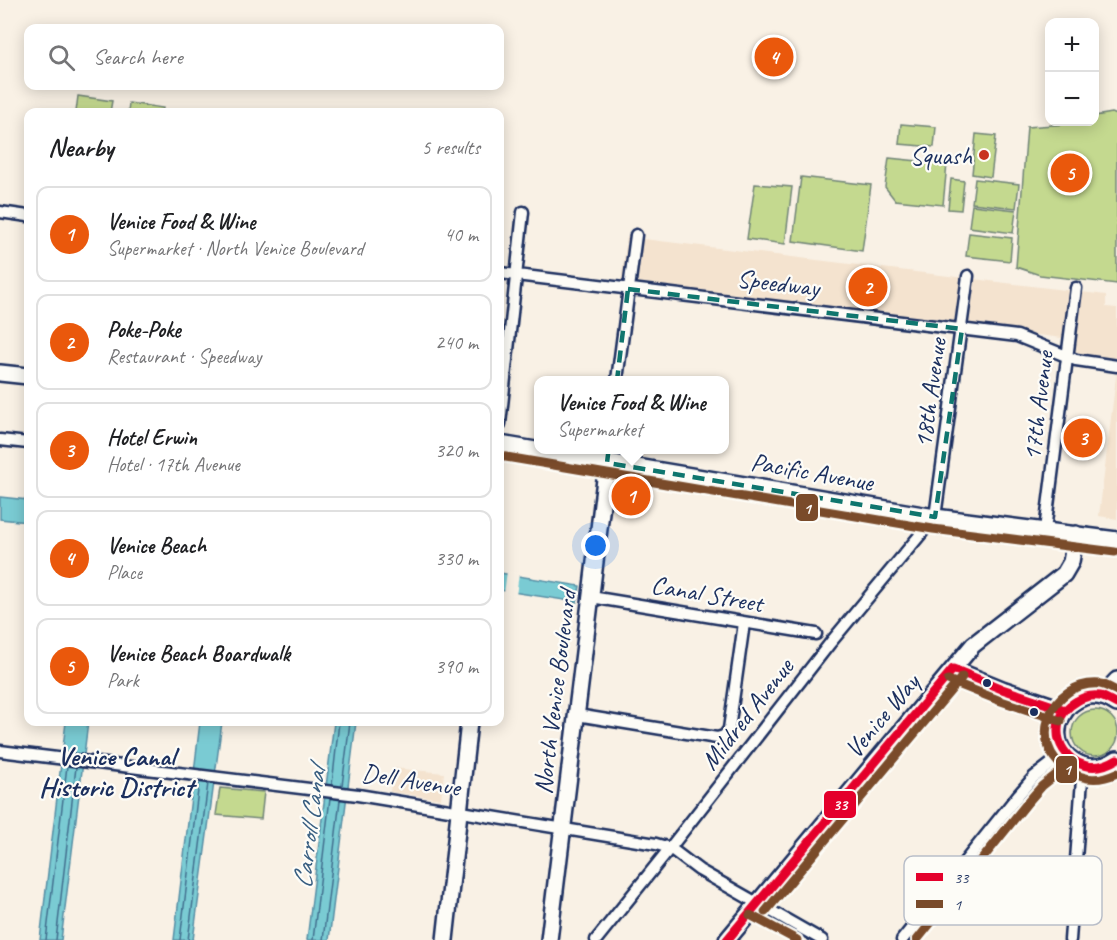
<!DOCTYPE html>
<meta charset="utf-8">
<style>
body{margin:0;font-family:Caveat,sans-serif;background:#f2f2f2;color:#202124}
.controls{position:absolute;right:18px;top:18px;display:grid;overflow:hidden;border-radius:12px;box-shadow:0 3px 15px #0003}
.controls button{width:54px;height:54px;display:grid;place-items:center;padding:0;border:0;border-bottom:2px solid #e0e0e0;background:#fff;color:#202124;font:30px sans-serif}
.you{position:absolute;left:596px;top:546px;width:21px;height:21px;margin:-15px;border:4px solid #fff;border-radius:50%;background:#1a73e8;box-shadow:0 0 0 9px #1a73e833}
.badge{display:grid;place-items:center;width:39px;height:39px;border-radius:50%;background:#ea580c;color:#fff;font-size:20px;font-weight:700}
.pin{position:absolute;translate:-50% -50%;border:3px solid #fff;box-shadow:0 2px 6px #0006}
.popup{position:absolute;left:534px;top:376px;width:195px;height:78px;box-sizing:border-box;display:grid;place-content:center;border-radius:12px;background:#fff;filter:drop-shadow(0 2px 4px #0005);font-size:20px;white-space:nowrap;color:#757577}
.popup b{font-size:22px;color:#202124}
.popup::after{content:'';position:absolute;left:50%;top:100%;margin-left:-12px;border:12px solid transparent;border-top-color:#fff}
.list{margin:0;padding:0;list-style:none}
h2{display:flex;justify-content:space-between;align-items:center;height:78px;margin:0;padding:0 24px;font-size:26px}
h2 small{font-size:20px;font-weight:400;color:#757577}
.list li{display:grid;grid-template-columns:39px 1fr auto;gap:18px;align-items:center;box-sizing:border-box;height:96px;margin:0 12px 12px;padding:0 12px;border:2px solid #e0e0e0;border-radius:12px}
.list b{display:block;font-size:22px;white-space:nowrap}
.list p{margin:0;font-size:20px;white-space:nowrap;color:#757577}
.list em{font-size:20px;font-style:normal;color:#757577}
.icon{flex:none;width:33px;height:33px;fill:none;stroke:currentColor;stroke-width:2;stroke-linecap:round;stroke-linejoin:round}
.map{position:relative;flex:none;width:1117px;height:940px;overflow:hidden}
.search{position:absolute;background:#fff;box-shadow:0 3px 15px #0003;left:24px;top:24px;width:480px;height:66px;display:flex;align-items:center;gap:15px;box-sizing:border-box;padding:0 21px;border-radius:12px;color:#757577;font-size:22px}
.panel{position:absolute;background:#fff;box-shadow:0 3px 15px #0003;left:24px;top:108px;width:480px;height:618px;border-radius:12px}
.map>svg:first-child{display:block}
.built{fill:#f4e3cf}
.green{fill:#c4d98f;stroke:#708476;stroke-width:1.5}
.water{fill:#7acbd3;stroke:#548da4;stroke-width:1.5}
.pier{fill:#f9f1e5}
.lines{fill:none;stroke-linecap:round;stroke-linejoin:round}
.shore{stroke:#416d8d;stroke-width:1.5}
.street-casing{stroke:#1b2f5e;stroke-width:15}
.secondary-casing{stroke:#1b2f5e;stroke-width:20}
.street{stroke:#fdfcf7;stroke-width:10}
.secondary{stroke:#fdfcf7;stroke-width:15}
.bus-1-casing{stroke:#fdfcf7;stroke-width:14}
.bus-2-casing{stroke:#fdfcf7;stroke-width:14}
.bus-1{stroke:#e4002b;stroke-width:9}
.bus-2{stroke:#7a4b2a;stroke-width:9}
.marked{fill:none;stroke:#0f766e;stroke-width:4.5;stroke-dasharray:12 8;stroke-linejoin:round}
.poi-dot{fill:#c8321e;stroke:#fdfcf7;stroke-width:2}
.bus-dot{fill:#1b2f5e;stroke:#fdfcf7;stroke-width:2}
.labels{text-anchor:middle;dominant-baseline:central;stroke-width:4.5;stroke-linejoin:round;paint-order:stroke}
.poi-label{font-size:26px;fill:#1b2f5e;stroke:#fdfcf7;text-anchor:end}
.street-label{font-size:26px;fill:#1b2f5e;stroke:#fdfcf7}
.neighbourhood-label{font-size:27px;font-weight:bold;fill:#1b2f5e;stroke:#fdfcf7}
.water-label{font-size:27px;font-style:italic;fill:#385e81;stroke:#fdfcf7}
.key{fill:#fdfcf7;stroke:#b9bec9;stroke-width:1.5}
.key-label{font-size:16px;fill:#1b2f5e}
.line-badge{stroke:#fdfcf7;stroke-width:2}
.badge-label{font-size:16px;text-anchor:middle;font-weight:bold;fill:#fff}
</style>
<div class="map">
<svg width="1117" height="940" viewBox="0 0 1117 940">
<rect width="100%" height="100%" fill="#f9f1e5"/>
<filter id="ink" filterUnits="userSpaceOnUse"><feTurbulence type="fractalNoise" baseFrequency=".0167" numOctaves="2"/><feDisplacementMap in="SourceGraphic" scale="12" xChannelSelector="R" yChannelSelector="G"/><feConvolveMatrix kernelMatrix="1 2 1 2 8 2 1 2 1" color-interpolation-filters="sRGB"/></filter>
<g filter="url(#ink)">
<path class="built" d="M627 237 1106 295V307L1117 308V363L1076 358 1062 338 621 282Z
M1117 369V519L1099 516Z
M393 768 444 773 441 799 390 792Z"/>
<path class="green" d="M78 96 112 101 110 112H76Z
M129 103 163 108 162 112H128Z
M1112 113 1117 115V284L1040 275 1016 267 1027 127 1094 122 1095 116Z
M901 124 936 127 934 147 899 144Z
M976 134 996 136 991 177 972 174Z
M889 158 947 164 943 205 895 200 885 187Z
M801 177 871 185 862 251 793 241Z
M951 179 964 181 961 210 948 209Z
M975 179 1019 184 1016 208 972 203Z
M755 184 792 187 785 244 747 239Z
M972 205 1016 210 1013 233 969 227Z
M969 233 1012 238 1010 261 966 256Z
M1072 733a23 23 0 1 1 46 0a23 23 0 1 1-46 0Z
M220 788 264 792 261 819 216 815Z"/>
<path class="water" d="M0 497 28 500V522L0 519Z
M500 573 580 586 577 602 500 590Z
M66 722H88L61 940H40Z
M200 722H222L193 940H174Z
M334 722H356L329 940H307Z"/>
<path class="pier" d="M507 571 519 573 516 596 504 594Z"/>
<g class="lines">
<path class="shore" d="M332 785 339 722
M342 786 350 722
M46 940 67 766
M56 940 76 767
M180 940 199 782
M188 940 208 783
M313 940 330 798
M323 940 340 800"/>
<g class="street-casing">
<path id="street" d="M0 212 28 216
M500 273 1017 336 1076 360 1117 366
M617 380 636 235
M500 424 523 212
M0 440 28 443
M607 463 608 450
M1045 530 1076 288
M591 597 816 634
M577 715 717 738 724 736 729 729 744 623
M0 751 358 795 656 844 670 848 699 870 822 940
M596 940 670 848 831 642 935 517 968 276
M902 940 1019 794 1034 777 1065 753
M1070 940 1083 766"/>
</g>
<g class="secondary-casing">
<path id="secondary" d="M0 373 28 376
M500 444 935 517 1117 540
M953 669 1002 689 1065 710
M1102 696 1117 680
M1117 704C1069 671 1031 747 1082 765 1094 770 1107 766 1117 759
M445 940 469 722
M549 940 607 463
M727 940 973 645 1064 574 1071 562 1076 534"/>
</g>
<use href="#street" class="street"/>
<use href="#secondary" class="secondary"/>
<g class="bus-1-casing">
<path id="bus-1" d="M953 669 1002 689 1065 710
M1117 704C1112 702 1105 697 1100 696 1092 695 1083 697 1077 701 1034 725 1071 788 1117 759
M727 940 953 669"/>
</g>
<g class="bus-2-casing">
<path id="bus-2" d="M500 456 933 529 1115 552
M948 680 998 700 1061 721
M1117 691C1112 689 1106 685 1100 684 1050 680 1025 745 1069 771 1085 781 1100 781 1117 773
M765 912 962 677
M750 915 797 940
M917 940 1028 802 1042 786 1072 762"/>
</g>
<use href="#bus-1" class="bus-1"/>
<use href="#bus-2" class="bus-2"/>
</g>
</g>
<path class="marked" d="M628 289 962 329 935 517 607 463Z"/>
<circle class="poi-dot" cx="984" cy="155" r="6"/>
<g class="bus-dot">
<circle cx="987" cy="683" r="5"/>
<circle cx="1034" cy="712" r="5"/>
</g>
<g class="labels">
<g class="poi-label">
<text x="972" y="155">Squash</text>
</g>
<g class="street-label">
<text transform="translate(778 283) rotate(7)">Speedway</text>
<text transform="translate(930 393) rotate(-82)">18th Avenue</text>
<text transform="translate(1038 406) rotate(-83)">17th Avenue</text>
<text transform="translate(812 472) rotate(10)">Pacific Avenue</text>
<text transform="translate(707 594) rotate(10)">Canal Street</text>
<text transform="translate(555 692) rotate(-83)">North Venice Boulevard</text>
<text transform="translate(747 714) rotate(-52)">Mildred Avenue</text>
<text transform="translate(882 716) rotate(-50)">Venice Way</text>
<text transform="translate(411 780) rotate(9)">Dell Avenue</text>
</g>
<g class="neighbourhood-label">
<text x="116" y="756">Venice Canal<tspan x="116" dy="31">Historic District</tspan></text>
</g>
<g class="water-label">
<text transform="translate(309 828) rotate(-83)">Carroll Canal</text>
</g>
</g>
<rect x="904" y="856" width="198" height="69" rx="9" class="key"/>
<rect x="916" y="873" width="27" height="8" fill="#e4002b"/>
<rect x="916" y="900" width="27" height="8" fill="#7a4b2a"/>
<g class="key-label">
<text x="954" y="883">33</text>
<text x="954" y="910">1</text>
</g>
<g class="line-badge">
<rect x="795" y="493" width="24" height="29" rx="6" fill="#7a4b2a"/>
<rect x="1055" y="755" width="23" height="29" rx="6" fill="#7a4b2a"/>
<rect x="823" y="790" width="34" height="29" rx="6" fill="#e4002b"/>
</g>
<g class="badge-label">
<text x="807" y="514">1</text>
<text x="1067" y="775">1</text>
<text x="840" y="810">33</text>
</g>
</svg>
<div class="controls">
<button>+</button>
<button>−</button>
</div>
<div class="you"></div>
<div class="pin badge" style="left:631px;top:496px">1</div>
<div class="popup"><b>Venice Food &amp; Wine</b>Supermarket</div>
<div class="pin badge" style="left:868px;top:287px">2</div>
<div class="pin badge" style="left:1083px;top:438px">3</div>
<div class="pin badge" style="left:774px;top:57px">4</div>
<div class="pin badge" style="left:1070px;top:173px">5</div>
<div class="search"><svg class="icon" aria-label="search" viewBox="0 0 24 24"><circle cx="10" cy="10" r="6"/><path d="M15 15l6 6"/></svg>Search here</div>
<section class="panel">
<h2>Nearby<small>5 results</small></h2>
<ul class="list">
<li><span class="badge">1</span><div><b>Venice Food &amp; Wine</b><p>Supermarket · North Venice Boulevard</p></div><em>40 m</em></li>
<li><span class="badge">2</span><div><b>Poke-Poke</b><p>Restaurant · Speedway</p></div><em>240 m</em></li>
<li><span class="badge">3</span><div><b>Hotel Erwin</b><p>Hotel · 17th Avenue</p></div><em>320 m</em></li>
<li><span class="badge">4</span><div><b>Venice Beach</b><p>Place</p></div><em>330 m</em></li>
<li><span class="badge">5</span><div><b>Venice Beach Boardwalk</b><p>Park</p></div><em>390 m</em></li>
</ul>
</section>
</div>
